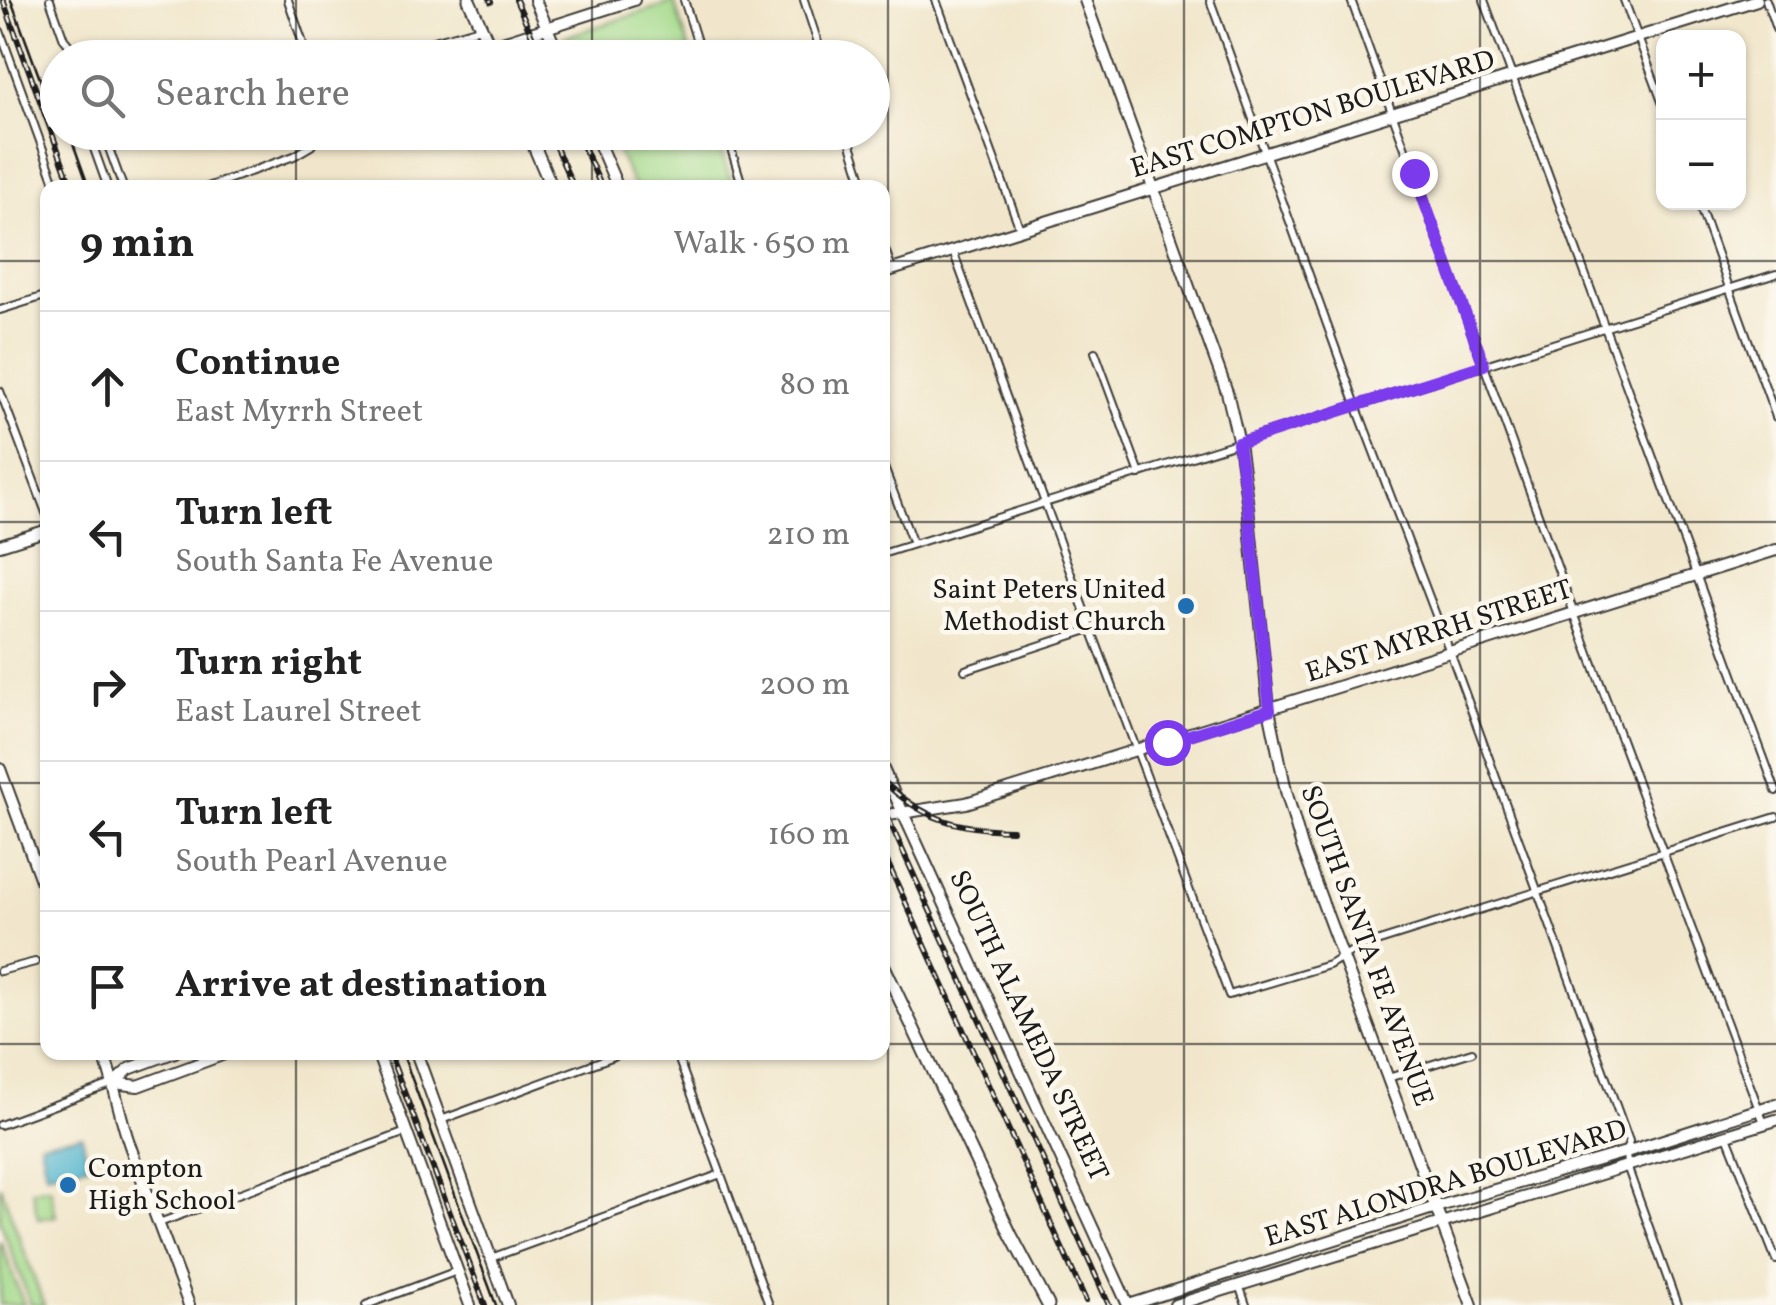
<!DOCTYPE html>
<meta charset="utf-8">
<style>
body{margin:0;font-family:Vollkorn,serif;background:#f6f6f6;color:#222}
.controls{position:absolute;right:30px;top:30px;display:grid;overflow:hidden;border-radius:20px;box-shadow:0 2px 8px #0004}
.controls button{width:90px;height:90px;display:grid;place-items:center;padding:0;border:0;border-bottom:2px solid #e0e0e0;background:#fff;color:#222;font:50px sans-serif}
.stop{position:absolute;width:30px;height:30px;margin:-22px;border:8px solid #7c3aed;border-radius:50%;background:#fff}
.stop.end{background:#7c3aed;border-color:#fff;box-shadow:0 2px 10px #0008}
.list{margin:0;padding:0;list-style:none}
h2{display:flex;justify-content:space-between;align-items:center;height:130px;margin:0;padding:0 40px;font-size:42px}
h2 small{font-size:32px;font-weight:400;color:#767676}
.list li{display:grid;grid-template-columns:65px 1fr auto;gap:30px;align-items:center;box-sizing:border-box;height:150px;padding:0 40px;border-top:2px solid #e0e0e0}
.list b{display:block;font-size:38px;white-space:nowrap}
.list p{margin:0;font-size:32px;white-space:nowrap;color:#767676}
.list em{font-size:32px;font-style:normal;color:#767676}
.icon{flex:none;width:55px;height:55px;fill:none;stroke:currentColor;stroke-width:2;stroke-linecap:round;stroke-linejoin:round}
.map{position:relative;flex:none;width:1776px;height:1305px;overflow:hidden}
.search{position:absolute;background:#fff;box-shadow:0 2px 8px #0004;left:40px;top:40px;width:850px;height:110px;display:flex;align-items:center;gap:25px;box-sizing:border-box;padding:0 35px;border-radius:55px;color:#767676;font-size:38px}
.panel{position:absolute;background:#fff;box-shadow:0 2px 8px #0004;left:40px;top:180px;width:850px;height:880px;border-radius:20px}
.map>svg:first-child{display:block}
.green{fill:#a3d98a;stroke:#607a53;stroke-width:2.5}
.water{fill:#4db3cc;stroke:#346874;stroke-width:2.5}
.lines{fill:none;stroke-linecap:round;stroke-linejoin:round}
.street-casing{stroke:#3c3a36;stroke-width:10}
.secondary-casing{stroke:#3c3a36;stroke-width:14}
.primary-casing{stroke:#3c3a36;stroke-width:15}
.street{stroke:#fff;stroke-width:6}
.secondary{stroke:#fff;stroke-width:10}
.primary{stroke:#fff;stroke-width:11}
.tram{stroke:#1c1c1c;stroke-width:2.5}
.rail-casing{stroke:#1c1c1c;stroke-width:6}
.rail{stroke:#fbf7ec;stroke-width:2.5;stroke-dasharray:8;stroke-linecap:butt}
.route{stroke:#7c3aed;stroke-width:12}
.grid{fill:none;stroke:#1c1c1c;stroke-width:2.5;stroke-opacity:0.55}
.poi-dot{fill:#1f6fb2;stroke:#fbf7ec;stroke-width:4}
.labels{text-anchor:middle;dominant-baseline:central;stroke-width:9;stroke-linejoin:round;paint-order:stroke}
.street-label{font-size:28px;fill:#1c1c1c;stroke:#fbf7ec}
.poi-label{font-size:28px;fill:#1c1c1c;stroke:#fbf7ec;text-anchor:end}
</style>
<div class="map">
<svg width="1776" height="1305" viewBox="0 0 1776 1305">
<rect width="100%" height="100%" fill="#fbf7ec"/>
<filter id="ink" filterUnits="userSpaceOnUse"><feTurbulence type="fractalNoise" baseFrequency=".01" numOctaves="2"/><feDisplacementMap in="SourceGraphic" scale="20" xChannelSelector="R" yChannelSelector="G"/><feConvolveMatrix kernelMatrix="1 2 1 2 8 2 1 2 1" color-interpolation-filters="sRGB"/></filter>
<filter id="wash" filterUnits="userSpaceOnUse"><feTurbulence type="fractalNoise" baseFrequency=".0048" numOctaves="4" result="noise"/><feDisplacementMap in="SourceGraphic" scale="40" xChannelSelector="R" yChannelSelector="G"/><feGaussianBlur stdDeviation="2.25" result="paint"/><feColorMatrix in="noise" values="0 0 0 0 0 0 0 0 0 0 0 0 0 0 0 0 0 1.4 0 .05"/><feComposite in="paint" operator="in"/></filter>
<g filter="url(#wash)">
<rect width="100%" height="100%" fill="#f1e6cb"/>
<path class="green" d="M674 2 692 57H574L564 37Z
M609 133H715L733 187H634Z
M0 1185 44 1305H31L0 1221Z
M50 1187 56 1216 38 1219 32 1190Z
M0 1240 24 1305H0Z"/>
<path class="water" d="M82 1135 88 1165 46 1173 40 1143Z"/>
</g>
<g filter="url(#ink)">
<g class="lines">
<g class="street-casing">
<path id="street" d="M50 0 64 39 69 45
M288 0 308 58
M684 0 702 58
M804 0 823 58
M936 0 1020 229
M1210 0 1356 405 1450 652 1629 1141 1626 1152 1627 1166 1677 1305
M1351 0 1574 613 1764 1123
M1484 0 1776 791
M1624 0 1664 107
M1766 0 1776 29
M0 31 57 188
M392 58 398 51 480 28
M58 71 54 72 58 81
M88 132 108 188
M103 132 123 187
M726 132 743 188
M847 132 865 188
M205 188 294 156 311 146 321 132
M1698 202 1776 417
M882 241 892 269
M953 251 1091 629 1229 995 1329 965 1357 948 1776 817
M0 310 48 295
M1095 352 1140 474
M0 391 48 518
M882 462 913 544
M882 554 1776 274
M965 670 1091 629
M0 971 35 962
M676 1052 769 1305
M1388 1078 1472 1052
M441 1120 625 1052
M0 1125 114 1083
M1727 1136 1776 1260
M159 1223 406 1132
M491 1258 721 1174
M1239 1285 1246 1305
M366 1305 457 1271"/>
</g>
<g class="secondary-casing">
<path id="secondary" d="M535 0 560 58
M1085 0 1227 392 1239 443 1248 507 1269 709 1286 791 1302 847 1472 1305
M490 46 634 0
M594 132 618 188
M882 273 1757 0
M0 545 48 530
M882 767 1128 1305
M0 769 48 899
M882 816 966 803 1776 550
M103 1052C114 1082 119 1113 129 1143 148 1197 169 1251 189 1305
M377 1052 470 1305
M416 1052 508 1305
M114 1083 138 1086 230 1052
M114 1083 129 1069 175 1052
M1129 1305 1436 1207 1626 1152 1776 1104
M1175 1305 1776 1120"/>
</g>
<g class="primary-casing">
<path id="primary" d="M469 0 495 58
M528 132 552 188
M882 962 1011 1235 1048 1305"/>
</g>
<use href="#street" class="street"/>
<use href="#secondary" class="secondary"/>
<use href="#primary" class="primary"/>
<path class="tram" d="M11 0 58 128
M69 132 89 188
M402 1052 496 1305"/>
<g class="rail-casing">
<path id="rail" d="M3 0 72 188
M490 0 491 2
M516 0 542 58
M549 132 574 188
M577 132 602 188
M882 780C922 819 957 829 1012 830
M882 805 1109 1305
M885 857 1086 1301
M389 1052 485 1305"/>
</g>
<use href="#rail" class="rail"/>
</g>
</g>
<g class="lines" filter="url(#ink)">
<path class="route" d="M1167 742 1270 710 1248 507 1238 443 1484 365 1414 173"/>
</g>
<path class="grid" d="M296 0V58M592 0V58M888 0V1305M1184 0V1305M1480 0V1305M296 132V188M592 132V188M0 261H48M882 261H1776M0 522H48M882 522H1776M0 783H48M882 783H1776M0 1044H48M882 1044H1776M296 1052V1305M592 1052V1305"/>
<g class="poi-dot">
<circle cx="1186" cy="606" r="10"/>
<circle cx="68" cy="1185" r="10"/>
</g>
<g class="labels">
<g class="street-label">
<text transform="translate(1313 115) rotate(-17)">EAST COMPTON BOULEVARD</text>
<text transform="translate(1439 632) rotate(-18)">EAST MYRRH STREET</text>
<text transform="translate(1366 946) rotate(70)">SOUTH SANTA FE AVENUE</text>
<text transform="translate(1028 1026) rotate(65)">SOUTH ALAMEDA STREET</text>
<text transform="translate(1446 1184) rotate(-17)">EAST ALONDRA BOULEVARD</text>
</g>
<g class="poi-label">
<text x="1166" y="590">Saint Peters United<tspan x="1166" dy="32">Methodist Church</tspan></text>
<text x="88" y="1169" text-anchor="start">Compton<tspan x="88" dy="32">High School</tspan></text>
</g>
</g>
</svg>
<div class="controls">
<button>+</button>
<button>−</button>
</div>
<div class="stop" style="left:1167px;top:742px"></div>
<div class="stop end" style="left:1414px;top:173px"></div>
<div class="search"><svg class="icon" aria-label="search" viewBox="0 0 24 24"><circle cx="10" cy="10" r="6"/><path d="M15 15l6 6"/></svg>Search here</div>
<section class="panel">
<h2>9 min<small>Walk · 650 m</small></h2>
<ul class="list">
<li><svg class="icon" aria-label="ahead" viewBox="0 0 24 24"><path d="M12 20V5M6 11l6-6 6 6"/></svg><div><b>Continue</b><p>East Myrrh Street</p></div><em>80 m</em></li>
<li><svg class="icon" aria-label="left" viewBox="0 0 24 24"><path d="M17 20v-9H6M10 6l-5 5 5 5"/></svg><div><b>Turn left</b><p>South Santa Fe Avenue</p></div><em>210 m</em></li>
<li><svg class="icon" aria-label="right" viewBox="0 0 24 24"><path d="M7 20v-9h11M14 6l5 5-5 5"/></svg><div><b>Turn right</b><p>East Laurel Street</p></div><em>200 m</em></li>
<li><svg class="icon" aria-label="left" viewBox="0 0 24 24"><path d="M17 20v-9H6M10 6l-5 5 5 5"/></svg><div><b>Turn left</b><p>South Pearl Avenue</p></div><em>160 m</em></li>
<li><svg class="icon" aria-label="arrive" viewBox="0 0 24 24"><path d="M6 21V4h12l-3 4 3 4H6"/></svg><div><b>Arrive at destination</b></div></li>
</ul>
</section>
</div>
